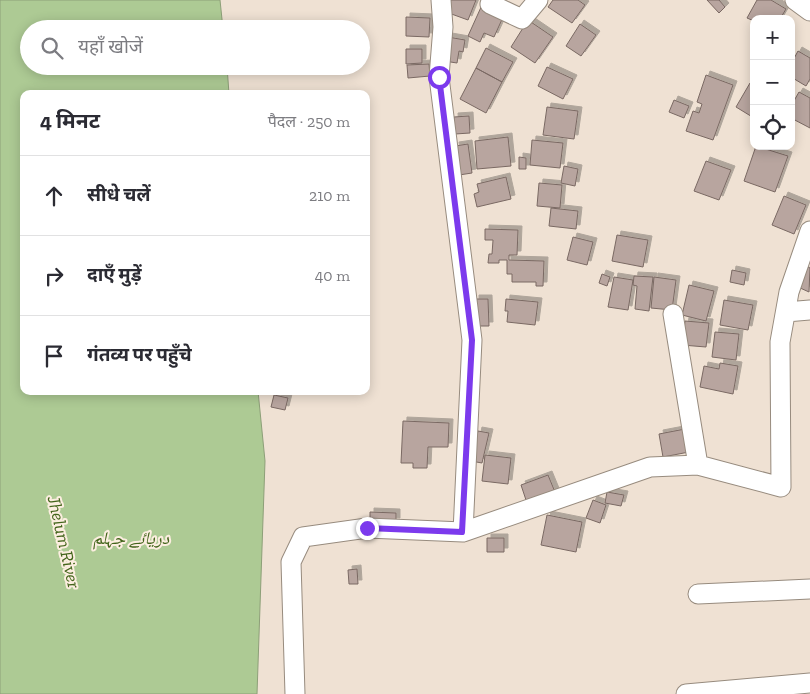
<!DOCTYPE html>
<html lang="hi">
<meta charset="utf-8">
<style>
body{margin:0;font-family:"Zilla Slab","Noto Naskh Arabic","Noto Sans Devanagari",serif;background:#f7f7f7;color:#2b2b33}
.controls{position:absolute;right:15px;top:15px;display:grid;overflow:hidden;border-radius:10px;box-shadow:0 2px 12px #0003}
.controls button{width:45px;height:45px;display:grid;place-items:center;padding:0;border:0;border-bottom:1px solid #e1e1e2;background:#fff;color:#2b2b33;font:25px sans-serif}
.stop{position:absolute;width:15px;height:15px;margin:-11px;border:4px solid #7c3aed;border-radius:50%;background:#fff}
.stop.end{background:#7c3aed;border-color:#fff;box-shadow:0 1px 5px #0008}
.list{margin:0;padding:0;list-style:none}
h2{display:flex;justify-content:space-between;align-items:center;height:65px;margin:0;padding:0 20px;font-size:21px}
h2 small{font-size:16px;font-weight:400;color:#7c7c81}
.list li{display:grid;grid-template-columns:32px 1fr auto;gap:15px;align-items:center;box-sizing:border-box;height:80px;padding:0 20px;border-top:1px solid #e1e1e2}
.list b{display:block;font-size:19px;white-space:nowrap}
.list em{font-size:16px;font-style:normal;color:#7c7c81}
.icon{flex:none;width:28px;height:28px;fill:none;stroke:currentColor;stroke-width:2;stroke-linecap:round;stroke-linejoin:round}
.map{position:relative;flex:none;width:810px;height:694px;overflow:hidden}
.search{position:absolute;background:#fff;box-shadow:0 2px 12px #0003;left:20px;top:20px;width:350px;height:55px;display:flex;align-items:center;gap:12px;box-sizing:border-box;padding:0 18px;border-radius:28px;color:#7c7c81;font-size:19px}
.panel{position:absolute;background:#fff;box-shadow:0 2px 12px #0003;left:20px;top:90px;width:350px;height:305px;border-radius:10px}
.map>svg:first-child{display:block}
.water{fill:#adca94;stroke:#8d9f78}
.building{fill:#b8a59f;stroke:#7a6963;filter:url(#shadow)}
.lines{fill:none;stroke-linecap:round;stroke-linejoin:round}
.minor-casing{stroke:#978b7e;stroke-width:21}
.minor{stroke:#fff;stroke-width:19}
.route{stroke:#7c3aed;stroke-width:6}
.labels{text-anchor:middle;dominant-baseline:central;stroke-width:4;stroke-linejoin:round;paint-order:stroke}
.water-label{font-size:18px;font-style:italic;fill:#42641a;stroke:#fceee0}
</style>
<div class="map">
<svg width="810" height="694" viewBox="0 0 810 694">
<defs>
<filter id="shadow"><feDropShadow dx="4" dy="-4" stdDeviation="0" flood-color="#0004"/></filter>
</defs>
<rect width="100%" height="100%" fill="#efe1d3"/>
<path class="water" d="M0 0H220L223 29H29V66H227L229 94H24V391H258L265 461 257 694H0Z"/>
<path class="building" d="M451 0H476L468 20 446 12Z
M553 0H578L585 5 572 23 548 7Z
M707 0H719L725 7 719 13Z
M757 0H771L786 9 780 19H754V21L747 18Z
M482 5 504 15 494 37 484 33 480 42 468 36Z
M406 17 430 18 429 37 406 36Z
M528 20 553 37 535 63 511 47Z
M580 24 596 35 581 56 566 46Z
M448 37 465 40 463 52 459 51 457 63 444 61Z
M486 48 513 62 502 82 476 68Z
M406 49H422V63L406 64Z
M798 51 810 58V79L806 86 791 77V64Z
M429 64 430 76 408 78 407 65Z
M547 67 573 79 563 99 538 86Z
M476 68 502 82 486 113 460 99Z
M706 75 733 85 713 140 686 131 693 111 699 113 702 104 697 102Z
M750 83 754 85V118L736 107Z
M799 92 810 98V128L791 118V106Z
M674 100 689 106 684 118 669 112Z
M547 107 578 111 574 139 543 135Z
M469 116 470 133 455 134 454 117Z
M508 137 511 166 477 169 475 141Z
M532 140 563 143 560 168 530 165Z
M468 144 472 173 459 175 455 146Z
M756 146 788 156 775 192 744 181Z
M519 157 526 158V169H519Z
M706 161 731 170 719 200 694 191Z
M564 166 578 169 575 186 561 183Z
M506 177 511 199 477 207 474 194 479 192 477 184Z
M539 183 562 185 560 208 537 206Z
M784 196 806 205 794 234 772 225Z
M551 208 578 211 576 229 549 226Z
M485 229 518 230 517 255H509V260L544 261 543 286H536V282H512V274H507V260H499V263H488L489 254H492L493 240H485Z
M617 235 648 240 643 267 612 261Z
M573 237 593 242 587 265 567 260Z
M808 267 810 268 809 292 798 287Z
M732 270 746 273 744 285 730 282Z
M602 274 610 277 607 286 599 283Z
M634 276 653 277 649 311 635 309 637 286 633 285Z
M614 277 633 280 628 310 608 307Z
M654 277 676 280 672 310 651 308Z
M689 285 714 291 706 321 682 315Z
M475 299H488L489 326H475Z
M506 299 538 302 535 325 507 322 508 311H505Z
M724 300 753 305 748 330 720 325Z
M685 321 709 323 706 347 682 345Z
M715 332 739 334 736 360 712 357Z
M720 363 738 366 733 394 700 387 704 366 719 369Z
M274 395 288 398 285 410 271 407Z
M403 421 449 423 448 447H428L427 468H413V463H401Z
M685 429 689 452 663 457 659 434Z
M478 431 489 433 482 463 471 461Z
M485 455 511 458 508 484 482 481Z
M548 475 555 492 527 503 521 485Z
M607 492 624 495 621 506 605 503Z
M593 500 606 505 600 523 586 518Z
M370 512 396 513V522L370 521Z
M547 515 582 522 576 552 541 545Z
M487 538H504V552H487Z
M357 569 358 584H349L348 570Z"/>
<g class="lines">
<g class="minor-casing">
<path id="minor" d="M441 0 443 27 439 77 472 340 463 532
M795 0 810 11
M490 4 522 19 538 0
M786 312 810 310
M673 314 698 465
M698 594 810 589
M295 694 291 562 303 537 367 528 463 532 650 467 698 465 781 487 780 342 789 292 810 231
M686 694 810 683"/>
</g>
<use href="#minor" class="minor"/>
</g>
<g class="lines">
<path class="route" d="M367 528 462 532 472 340 439 77"/>
</g>
<g class="labels">
<g class="water-label">
<text x="131" y="538">دریائے جہلم</text>
<text transform="translate(64 542) rotate(77)">Jhelum River</text>
</g>
</g>
</svg>
<div class="controls">
<button>+</button>
<button>−</button>
<button><svg class="icon" aria-label="locate" viewBox="0 0 24 24"><circle cx="12" cy="12" r="6"/><path d="M12 2v4M12 18v4M2 12h4M18 12h4"/></svg></button>
</div>
<div class="stop" style="left:439px;top:77px"></div>
<div class="stop end" style="left:367px;top:528px"></div>
<div class="search"><svg class="icon" aria-label="search" viewBox="0 0 24 24"><circle cx="10" cy="10" r="6"/><path d="M15 15l6 6"/></svg>यहाँ खोजें</div>
<section class="panel">
<h2>4 मिनट<small>पैदल · 250 m</small></h2>
<ul class="list">
<li><svg class="icon" aria-label="ahead" viewBox="0 0 24 24"><path d="M12 20V5M6 11l6-6 6 6"/></svg><div><b>सीधे चलें</b></div><em>210 m</em></li>
<li><svg class="icon" aria-label="right" viewBox="0 0 24 24"><path d="M7 20v-9h11M14 6l5 5-5 5"/></svg><div><b>दाएँ मुड़ें</b></div><em>40 m</em></li>
<li><svg class="icon" aria-label="arrive" viewBox="0 0 24 24"><path d="M6 21V4h12l-3 4 3 4H6"/></svg><div><b>गंतव्य पर पहुँचे</b></div></li>
</ul>
</section>
</div>
